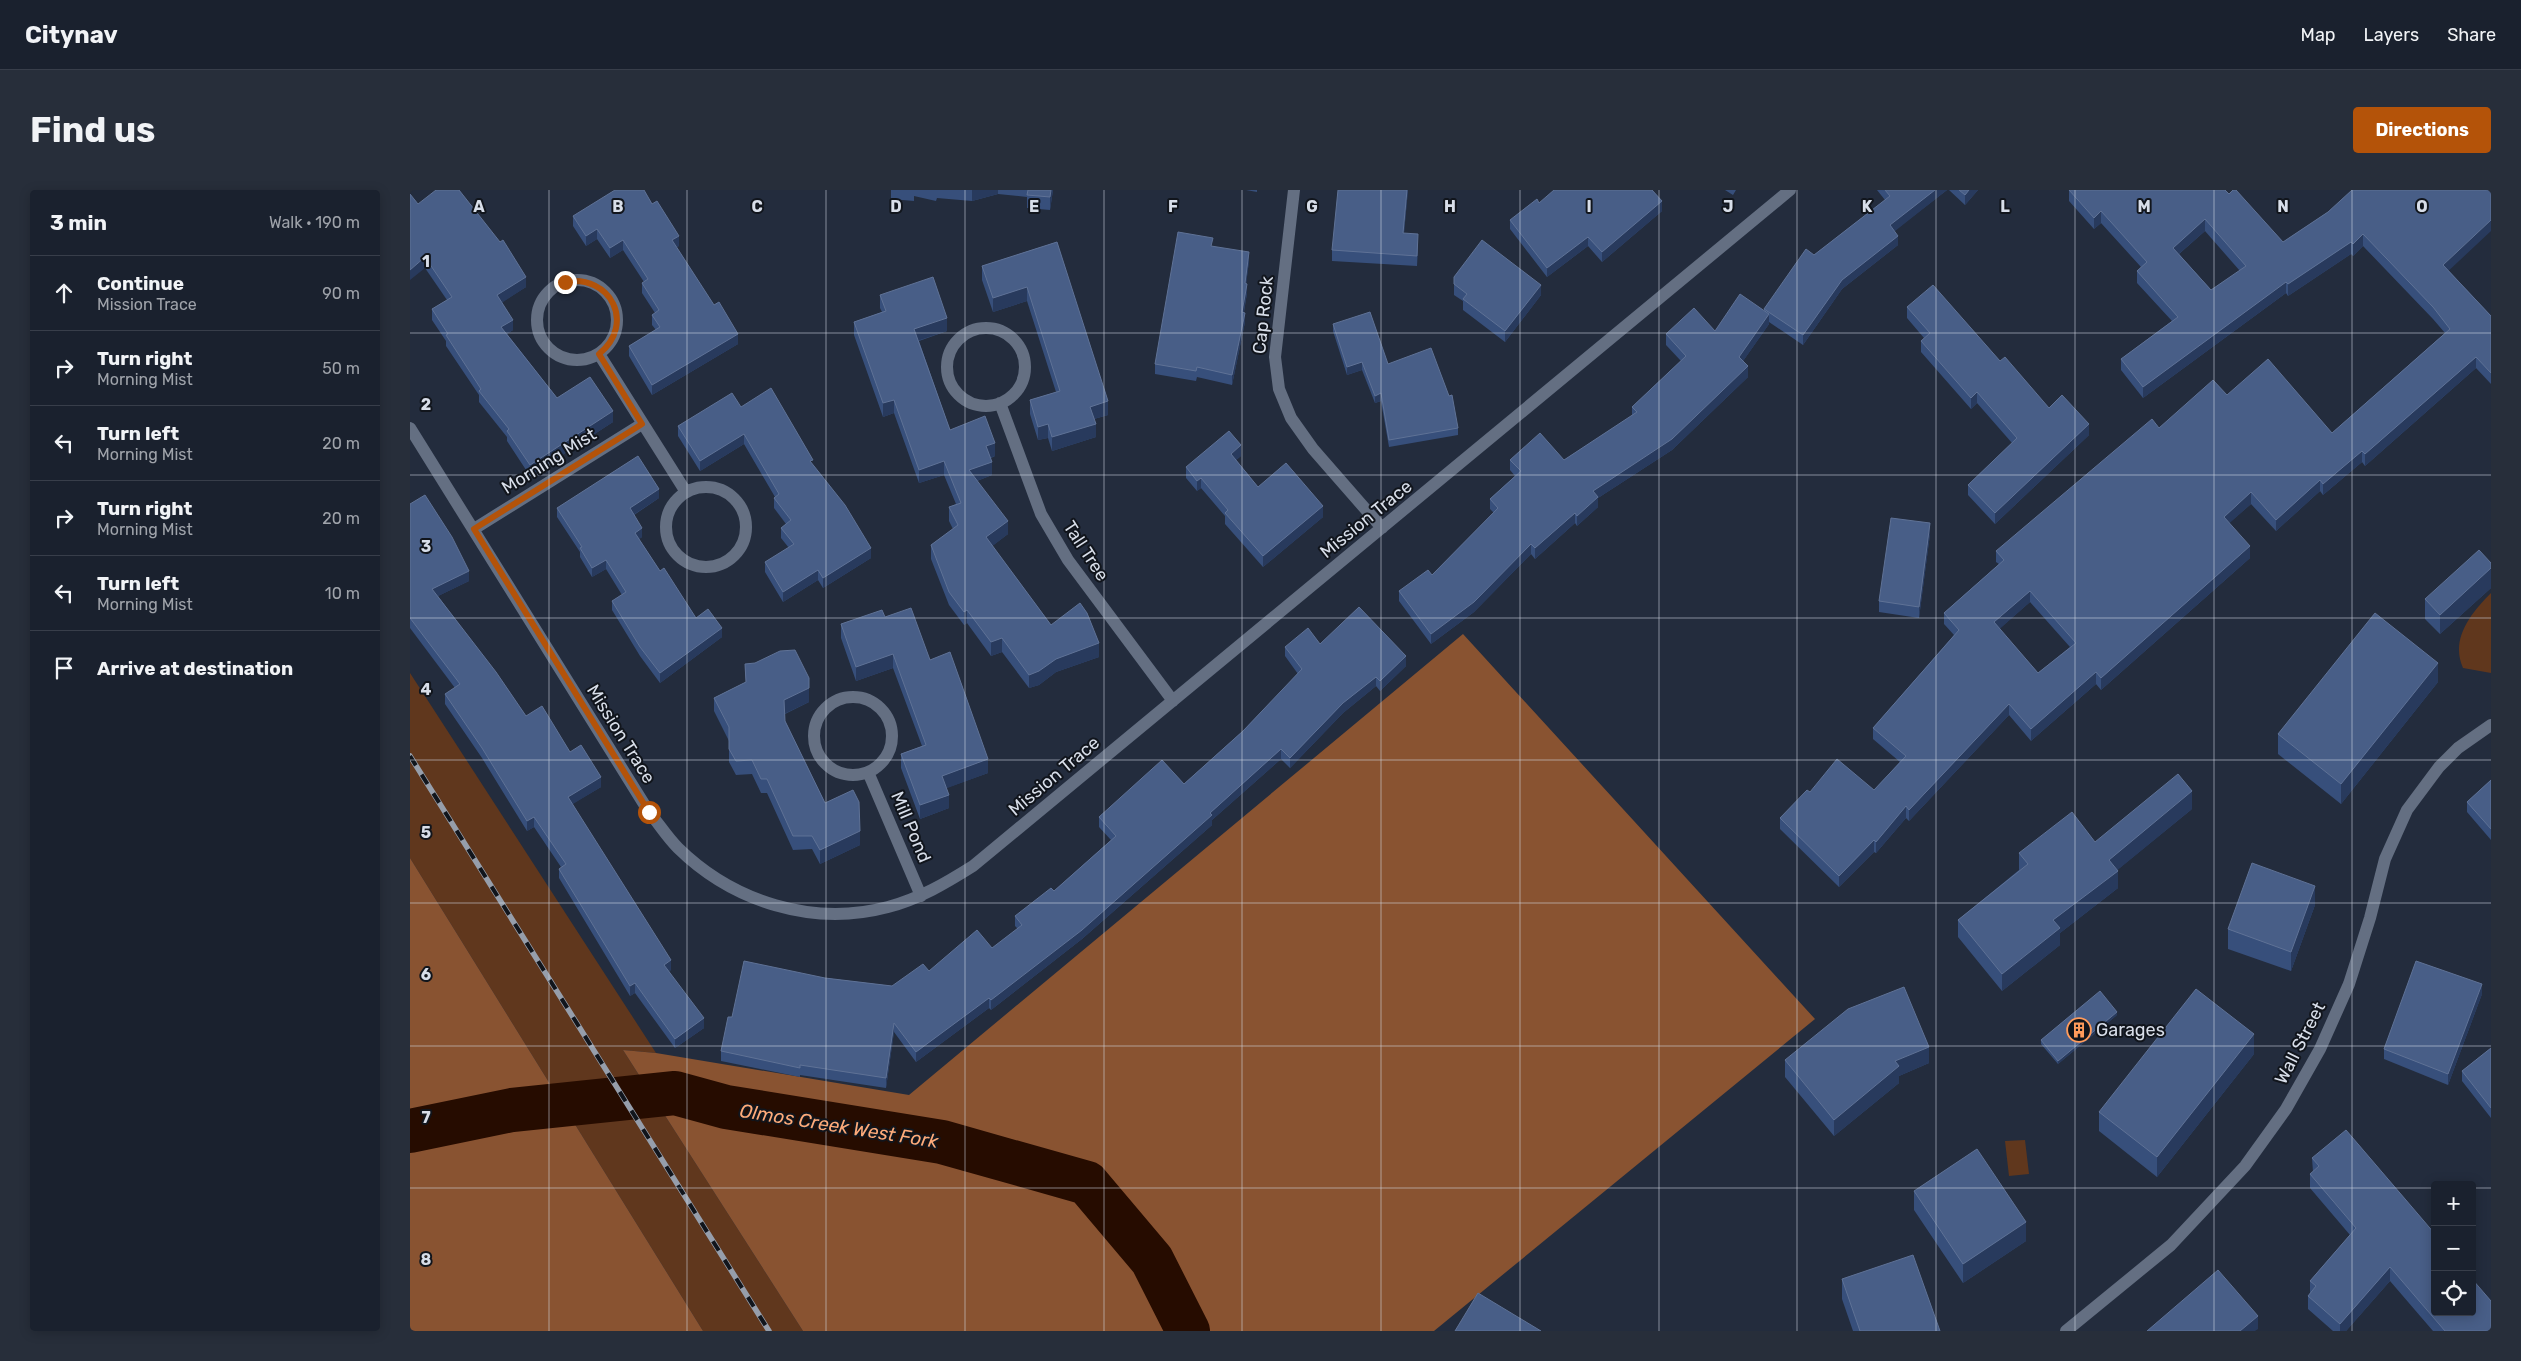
<!DOCTYPE html>
<meta charset="utf-8">
<style>
body{margin:0;font-family:Rubik,sans-serif;background:#272e3a;color:#f1f3f6}
.controls{position:absolute;right:15px;bottom:15px;display:grid;overflow:hidden;border-radius:5px;box-shadow:0 2px 12px #0003}
.controls button{width:45px;height:45px;display:grid;place-items:center;padding:0;border:0;border-bottom:1px solid #383e4a;background:#1a212e;color:#f1f3f6;font:25px sans-serif}
.stop{position:absolute;width:15px;height:15px;margin:-11px;border:4px solid #b45309;border-radius:50%;background:#fff}
.stop.end{background:#b45309;border-color:#fff;box-shadow:0 1px 5px #0008}
.list{margin:0;padding:0;list-style:none}
h2{display:flex;justify-content:space-between;align-items:center;height:65px;margin:0;padding:0 20px;font-size:21px}
h2 small{font-size:16px;font-weight:400;color:#9fa3aa}
.list li{display:grid;grid-template-columns:32px 1fr auto;gap:15px;align-items:center;box-sizing:border-box;height:75px;padding:0 20px;border-top:1px solid #383e4a}
.list b{display:block;font-size:19px;white-space:nowrap}
.list p{margin:0;font-size:16px;white-space:nowrap;color:#9fa3aa}
.list em{font-size:16px;font-style:normal;color:#9fa3aa}
.icon{flex:none;width:28px;height:28px;fill:none;stroke:currentColor;stroke-width:2;stroke-linecap:round;stroke-linejoin:round}
.map{position:relative;flex:none;width:2081px;height:1141px;overflow:hidden;border-radius:5px}
header{display:flex;align-items:center;gap:30px;box-sizing:border-box;height:70px;padding:0 25px;background:#1a212e;border-bottom:1px solid #383e4a}
header strong{font-size:24px}
nav{display:flex;gap:28px;margin-inline-start:auto;font-size:18px}
.intro{display:flex;align-items:center;justify-content:space-between;box-sizing:border-box;height:120px;padding:0 30px}
h1{margin:0;font-size:35px}
.button{padding:12px 22px;border-radius:5px;background:#b45309;color:#fff;font-size:18px;font-weight:700}
main{display:flex;gap:30px;padding:0 30px}
aside{flex:1;background:#1a212e;border-radius:5px;box-shadow:0 2px 12px #0003}
.map>svg:first-child{display:block}
.green{fill:#60371d}
.forest{fill:#895331}
.lines{fill:none;stroke-linecap:round;stroke-linejoin:round}
.river{stroke:#260c00;stroke-width:44}
.street{stroke:#646f82;stroke-width:12}
.rail-casing{stroke:#969eab;stroke-width:5.5}
.rail{stroke:#11151c;stroke-width:4;stroke-dasharray:11;stroke-linecap:butt}
.wall{fill:#374f7b;fill-rule:evenodd}
.shaded-wall{fill:#283a5d}
.building{fill:#485e87;stroke:#5f7296;fill-rule:evenodd}
.route{stroke:#b45309;stroke-width:6}
.grid{fill:none;stroke:#d8dee9;stroke-width:1;stroke-opacity:0.55}
.labels{text-anchor:middle;dominant-baseline:central;stroke-width:4;stroke-linejoin:round;paint-order:stroke}
.street-label{font-size:18px;fill:#d8dee9;stroke:#11151c}
.poi-label{font-size:18px;fill:#d8dee9;stroke:#11151c;text-anchor:start}
.water-label{font-size:19px;font-style:italic;fill:#feab7a;stroke:#11151c}
.grid-label{font-size:16px;text-anchor:middle;font-weight:bold;fill:#d8dee9;stroke:#11151c;stroke-width:4;stroke-linejoin:round;paint-order:stroke}
</style>
<header>
<strong>Citynav</strong>
<nav><a>Map</a><a>Layers</a><a>Share</a></nav>
</header>
<div class="intro"><h1>Find us</h1><a class="button">Directions</a></div>
<main>
<aside>
<h2>3 min<small>Walk · 190 m</small></h2>
<ul class="list">
<li><svg class="icon" aria-label="ahead" viewBox="0 0 24 24"><path d="M12 20V5M6 11l6-6 6 6"/></svg><div><b>Continue</b><p>Mission Trace</p></div><em>90 m</em></li>
<li><svg class="icon" aria-label="right" viewBox="0 0 24 24"><path d="M7 20v-9h11M14 6l5 5-5 5"/></svg><div><b>Turn right</b><p>Morning Mist</p></div><em>50 m</em></li>
<li><svg class="icon" aria-label="left" viewBox="0 0 24 24"><path d="M17 20v-9H6M10 6l-5 5 5 5"/></svg><div><b>Turn left</b><p>Morning Mist</p></div><em>20 m</em></li>
<li><svg class="icon" aria-label="right" viewBox="0 0 24 24"><path d="M7 20v-9h11M14 6l5 5-5 5"/></svg><div><b>Turn right</b><p>Morning Mist</p></div><em>20 m</em></li>
<li><svg class="icon" aria-label="left" viewBox="0 0 24 24"><path d="M17 20v-9H6M10 6l-5 5 5 5"/></svg><div><b>Turn left</b><p>Morning Mist</p></div><em>10 m</em></li>
<li><svg class="icon" aria-label="arrive" viewBox="0 0 24 24"><path d="M6 21V4h12l-3 4 3 4H6"/></svg><div><b>Arrive at destination</b></div></li>
</ul>
</aside>
<div class="map">
<svg width="2081" height="1141" viewBox="0 0 2081 1141">
<rect width="100%" height="100%" fill="#232c3d"/>
<path class="green" d="M2081 403V483L2053 478C2040 449 2061 423 2081 403Z
M0 483 246 863 213 860 393 1141H293L0 668Z
M1615 950 1619 984 1599 986 1595 951Z"/>
<path class="forest" d="M1053 444 1405 829 1024 1141H393L213 860 246 863 499 905Z
M0 668 293 1141H0Z"/>
<g class="lines">
<path class="river" d="M0 941 102 920 265 903 316 917 532 952 677 993 742 1070 778 1141"/>
<path class="street" d="M884 0 865 167 869 199 881 228 903 259 972 338
M127 130a40 40 0 1 1 80 0a40 40 0 1 1-80 0Z
M537 177a39 39 0 1 1 78 0a39 39 0 1 1-78 0Z
M189 164 276 302
M590 213 631 324 658 370 763 511
M0 238 239 622C249 634 257 647 268 658 323 712 403 737 478 717 509 709 536 693 563 676L1380 0
M256 337a40 40 0 1 1 80 0a40 40 0 1 1-80 0Z
M64 339 232 234
M404 546a39 39 0 1 1 78 0a39 39 0 1 1-78 0Z
M458 582 511 706
M1656 1141 1761 1055 1835 976 1876 919 1910 859 1939 794 1960 728 1975 669 1997 620 2029 577 2048 558 2081 535"/>
<g class="rail-casing">
<path id="rail" d="M0 566 359 1141"/>
</g>
<use href="#rail" class="rail"/>
</g>
<path class="wall" d="M481 0H643L640 20 617 18V7L588 4 562 11 527 8 526 11 504 6V11L481 9Z
M836 0H847V2Z
M998 0 994 43 1008 55 1007 76 922 71V60Z
M1315 0H1326L1323 5Z
M1467 0H1537L1484 41 1488 55 1432 99 1393 155 1359 132V134L1333 171 1338 187 1262 260 1188 308V317L1167 336 1165 333 1125 369 1121 364 1064 422 1021 454 989 411V401L1022 385 1084 323 1080 319V309L1105 286 1100 280V270H1154L1222 226V217L1271 171 1256 155V144L1305 141 1354 121V119L1404 65 1475 10Z
M1539 0H1568L1555 15Z
M1659 0 1819 4 1873 52 1918 22 2039 81 2081 126V194L2066 178 1955 276 1952 272 1913 305 1910 301 1866 341 1841 314 1819 333 1840 368 1691 500 1686 494 1621 551 1599 525 1499 631 1496 628 1466 663 1464 662 1429 697 1370 639V628L1400 602 1464 600 1490 572 1463 549V538L1544 445 1534 434V423L1589 374 1586 372V361L1749 238 1817 205 1922 243 2035 143 2023 129 1953 56 1943 66 1941 64 1878 106 1876 103 1733 208 1711 180V169L1762 131 1727 93V81L1731 77 1691 33 1684 39 1659 11ZM1795 41 1830 81 1801 100 1769 64ZM1620 412 1660 457 1628 483 1589 439Z
M1129 13 1252 21 1192 72 1178 56 1137 87 1100 39V30Z
M8 14 116 97 92 112 103 140 97 144 147 208 203 232 120 286 97 251V247L69 212V205L36 156V151L22 130V119L37 110 15 78Z
M163 26 269 56 266 57 328 154 242 205 219 166V156L246 140 242 135V125L245 123 232 103V93L234 92 213 60 200 68 187 49 176 56 163 36Z
M647 52 698 225 684 229 686 247 642 261 638 248 628 250 620 224V210L646 202 617 111 583 122 572 90V76Z
M803 56 839 71 836 94 837 103 834 122 835 132 822 195 787 187 786 191 745 184V174Z
M1044 87 1131 105 1095 152 1053 120V111L1044 105Z
M470 105 537 141 509 151 540 240 585 266 581 268 582 285 567 291 598 344 582 356 641 435 689 467 646 482 629 495 619 498 592 462 581 466 557 433 554 435 539 415 521 369V355L543 339 539 331V317L546 314 534 285 509 293 484 223 473 227 444 145V132L472 122 470 118Z
M1497 117 1590 171 1639 218 1679 245 1585 334 1558 305V295L1602 253 1567 213 1561 219 1511 162V151L1514 148 1497 128Z
M923 134 978 174 1048 238V245L979 257 971 211 965 213 952 180 937 185 923 141Z
M331 217 403 275 461 368 413 398 408 390 373 412 355 382V372L379 358 371 348V338L376 334 364 318V308L365 307 334 254 290 281 268 246V236Z
M831 266 826 270 848 297 913 327 853 377 815 334V326L791 298 787 301 776 288V277Z
M249 308 224 325 232 347 229 349 250 381 286 428 312 447 250 493 230 466 202 420V411L212 405 196 379 182 387 170 367V362L147 327V318Z
M0 314 59 391 28 406 116 526 160 562 191 597 162 614 261 780 259 781 294 838 265 858 225 803 220 806 149 688V679L151 677 124 637 117 641 72 568 35 514V504L45 498 0 438Z
M1520 344 1509 428 1469 422V411Z
M2081 373V398L2030 444 2015 429V409Z
M475 427 520 470 578 583 536 598 539 618 510 629 491 578V564L512 556 483 478 446 491 431 448V434Z
M910 454 996 476 970 501 966 496 933 523 880 578 871 569 802 630V635L672 749 581 820 579 818 506 872 484 842 476 898 390 885V887L311 871V861L322 827 415 788 482 796 519 781 582 758 608 739 605 736V726L644 701 701 650 689 637V627L774 594 833 541 888 484 875 466V457Z
M335 474 399 512 375 524V531L415 613 450 655 410 674 402 659 383 660 357 603H351L342 584 326 585 319 572V551L304 521V508L336 492Z
M2028 492 1931 614 1868 564V544Z
M2081 590V650L2057 622V612Z
M1782 619 1707 680 1708 698 1650 743V755L1592 801 1548 747V730L1609 680V663L1685 652Z
M1905 715 1881 781 1818 759V739Z
M2072 804 2038 895 1974 869V859Z
M1707 825 1648 874 1631 854V850Z
M2081 858V928L2052 891V881Z
M1844 864 1747 987 1689 941V922Z
M1375 870 1519 873 1489 886V893L1424 946 1375 887Z
M1902 968 2081 1141H2023L1980 1091 1936 1141H1923L1898 1119V1106L1900 1103V1091L1940 1045 1900 998V984L1903 982Z
M1504 1001 1616 1051 1553 1093 1504 1020Z
M1432 1089 1530 1141H1443L1432 1109Z"/>
<path class="shaded-wall" d="M562 0H588V4L562 11Z
M641 0H643L640 20V7Z
M997 0H998L993 53V43Z
M1525 0H1537L1480 45V35Z
M1559 0H1568L1555 15V5Z
M1252 11V21L1192 72V62Z
M1691 21V33L1684 39V28Z
M1795 29V41L1763 69V58Z
M2081 30V41L2033 86V75Z
M187 39V49L176 56V46Z
M1008 44V55L1007 76V66Z
M1953 44V56L1943 66V54Z
M269 46V56L262 60V50Z
M1488 46V55L1432 99 1393 155V145L1432 90Z
M1178 47V56L1137 87V78Z
M213 50V60L200 68V58Z
M1941 52V64L1878 106V94Z
M839 62V71L835 103V93Z
M15 67V78L0 90V80Z
M116 87V97L87 116V105Z
M1876 92V103L1733 208V197Z
M837 94V103L832 132V122Z
M1131 95V105L1095 152V141Z
M617 97V111L583 122V108Z
M835 123V132L822 195V185Z
M1359 124V134L1329 177V167Z
M537 128V141L504 152V139Z
M103 130V140L91 148V137Z
M328 144V154L242 205V195Z
M2066 167V178L1955 276V264Z
M952 172V180L937 185V177Z
M1338 176V187L1262 260 1188 308V317L1167 336V326L1183 301Z
M1567 202V213L1561 219V208Z
M971 203V211L965 213V206Z
M484 210V223L473 227V213Z
M698 211V225L680 230V217Z
M203 221V232L120 286V275Z
M638 234V248L628 250V237Z
M686 234V247L642 261V247Z
M1679 234V245L1585 334V323Z
M334 244V254L290 281V271Z
M585 253V266L576 269V256Z
M831 255V266L821 274V264Z
M1952 261V272L1913 305V294Z
M534 271V285L509 293V280Z
M582 272V285L559 294V280Z
M791 288V298L787 301V291Z
M1910 290V301L1866 341V330Z
M249 299V308L220 327V318Z
M1841 302V314L1814 338V327Z
M913 316V327L853 377V366Z
M1165 323V333L1125 369V358Z
M598 331V344L576 361V347Z
M1520 333V344L1509 428V417Z
M232 338V347L225 352V343Z
M1121 354V364L1064 422 1021 454V444Z
M1840 356V368L1691 500V488Z
M461 358V368L413 398V388Z
M196 370V379L182 387V378Z
M2081 378V398L2030 444V425Z
M408 380V390L373 412V402Z
M59 381V391L22 409V399Z
M1620 401V412L1584 444V432Z
M557 420V433L554 435V422Z
M312 438V447L250 493V483Z
M592 448V462L581 466V452Z
M689 453V467L646 482 629 495 619 498V485L646 469Z
M483 464V478L446 491V477Z
M996 466V476L970 501V491Z
M2028 473V492L1931 614V594Z
M1686 482V494L1621 551V539Z
M966 487V496L933 523 880 578V568L933 513Z
M399 498V512L374 524V510Z
M1599 514V525L1499 631V620Z
M871 559V569L802 630V635L672 749 581 820V810L800 623Z
M578 569V583L532 600V586Z
M191 587V597L158 617V607Z
M1782 601V619L1699 687V670Z
M539 605V618L510 629V615Z
M1496 616V628L1466 663V652Z
M124 627V637L117 641V631Z
M450 641V655L410 674V660Z
M1464 650V662L1429 697V686Z
M1708 681V698L1650 743V755L1592 801V784L1643 730Z
M1905 696V715L1881 781V762Z
M261 770V780L254 784V775Z
M225 793V803L220 806V796Z
M2072 794V804L2038 895V884Z
M579 808V818L506 872V862Z
M1707 822V825L1648 874V871Z
M294 828V838L265 858V849Z
M484 833V842L476 898V888Z
M1844 844V864L1747 987V967Z
M1519 857V873L1489 886V893L1424 946V930L1485 871Z
M1616 1032V1051L1553 1093V1074Z
M1980 1077V1091L1936 1141H1930V1134Z
M1848 1126V1139L1845 1141H1830Z"/>
<path class="building" d="M26 0H49L90 52 93 50 116 87 87 105 103 130 91 137 147 208 180 187 203 221 120 275 97 241 99 239 69 201 71 199 36 145 38 144 22 119 42 107 15 67 0 80V4L8 14Z
M205 0H234L242 14 247 11 269 46 262 50 304 115 309 112 328 144 242 195 219 156 250 137 242 125 249 120 232 93 238 89 213 50 200 58 187 39 176 46 163 26Z
M618 0H641L640 7 617 5Z
M928 0H997L993 43 1008 44 1007 66 922 60Z
M1144 0H1242L1252 11 1192 62 1178 47 1137 78 1100 30 1127 9 1129 13Z
M1475 0H1525L1480 35 1488 46 1432 90 1393 145 1354 119 1396 59 1404 65 1480 6Z
M1549 0H1559L1555 5Z
M1659 0H1815L1819 4 1823 0H1826L1873 52 1918 22 1942 0H2081V30L2033 75 2081 126V183L2066 167 1955 264 1952 261 1913 294 1910 290 1866 330 1841 302 1814 327 1840 356 1691 488 1686 482 1621 539 1599 514 1499 620 1496 616 1466 652 1464 650 1429 686 1370 628 1397 600 1400 602 1427 569 1464 600 1496 566 1463 538 1549 440 1534 423 1594 370 1586 361 1742 229 1749 238 1803 190 1817 205 1858 169 1922 243 2040 139 2023 117 1953 44 1943 54 1941 52 1878 94 1876 92 1733 197 1711 169 1768 127 1727 81 1737 72 1691 21 1684 28ZM1795 29 1836 76 1801 100 1763 58ZM1620 401 1666 453 1628 483 1584 432Z
M768 42 803 48 801 56 839 62 835 93 837 94 832 122 835 123 822 185 787 177 786 181 745 174Z
M1072 50 1131 95 1095 141 1053 109 1057 104 1044 94V87Z
M647 52 698 211 680 217 686 234 642 247 638 234 628 237 620 210 650 201 617 97 583 108 572 76Z
M523 87 537 128 504 139 540 240 575 226 585 253 576 256 582 272 559 280 598 331 576 347 641 435 670 413 677 423 689 453 646 469 629 481 619 485 592 448 581 452 557 420 554 422 539 402 521 355 548 335 539 317 551 313 534 271 509 280 484 210 473 213 444 132 476 121 470 105Z
M1523 95 1590 171 1595 167 1639 218 1652 205 1679 234 1585 323 1558 295 1607 248 1567 202 1561 208 1511 151 1520 143 1497 117Z
M1330 104 1359 124 1329 167 1338 176 1262 249 1183 301 1188 307 1167 326 1165 323 1125 358 1121 354 1064 412 1021 444 989 401 1018 380 1022 385 1088 318 1080 309 1111 281 1100 270 1130 243 1154 270 1227 222 1222 217 1276 166 1256 144 1284 118 1305 141Z
M960 122 978 174 1021 158 1039 206 1042 205 1048 238 979 250 971 203 965 206 952 172 937 177 923 134Z
M361 198 403 270 400 271 435 315 461 358 413 388 408 380 373 402 355 372 384 354 371 338 381 330 364 308 369 304 334 244 290 271 268 236 322 203 331 217Z
M819 241 831 255 821 264 848 297 876 273 913 316 853 366 815 323 818 320 791 288 787 291 776 277Z
M228 266 249 299 220 318 232 338 225 343 250 381 254 378 286 428 298 419 312 438 250 483 230 457 202 411 216 402 196 370 182 378 170 358 172 357 147 318Z
M15 305 42 347 59 381 22 399 86 482 116 526 132 516 160 562 171 555 191 587 158 607 261 770 254 775 294 828 265 849 225 793 220 796 149 679 156 674 124 627 117 631 72 558 35 504 50 494 0 428V314Z
M1481 328 1520 333 1509 417 1469 411Z
M2069 360 2081 373V378L2030 425 2015 409Z
M949 417 996 466 970 491 966 487 933 513 880 568 871 559 800 623 802 625 672 740 581 810 579 808 506 862 484 833 476 888 390 875V878L311 861 318 827H322L334 771 415 788 482 796 513 774 519 781 567 740 582 758 612 735 605 726 641 698 644 701 706 646 689 627 752 570 774 594 833 541 892 479 875 457 898 438 910 454Z
M501 418 520 470 540 462 578 569 532 586 539 605 510 615 491 564 516 555 483 464 446 477 431 434 472 420 475 427Z
M1965 423 2028 473 1931 594 1868 544Z
M385 460 399 488V498L374 510 375 531 415 613 443 600 449 612 450 641 410 660 402 646H383L357 589H351L342 570 326 571 319 559V537L304 508 336 492 335 474 345 473 370 461Z
M1768 584 1782 601 1699 670 1708 681 1643 730 1650 738 1592 784 1548 730 1618 674 1609 663 1662 622 1685 652Z
M2081 590V639L2057 612Z
M1842 673 1905 696 1881 762 1818 739Z
M2006 771 2072 794 2038 884 1974 859Z
M1494 797 1519 857 1485 871 1489 876 1424 930 1375 870 1438 819Z
M1786 799 1844 844 1747 967 1689 922Z
M1690 801 1707 822 1648 871 1631 850Z
M2081 858V918L2052 881Z
M1936 940 2025 1044V1122H2062V1089L2081 1111V1141H2035L1980 1077 1930 1134 1898 1106 1906 1096 1900 1091 1946 1038 1900 984 1909 976 1902 968Z
M1567 959 1616 1032 1553 1074 1504 1001Z
M1503 1065 1530 1141H1450L1432 1089Z
M1808 1080 1848 1126 1830 1141H1737Z
M1068 1103 1131 1141H1045Z"/>
<g class="lines">
<path class="route" d="M155 92C201 84 226 134 189 164L232 234 64 339 239 622"/>
</g>
<path class="grid" d="M139 0V1141M277 0V1141M416 0V1141M555 0V1141M694 0V1141M832 0V1141M971 0V1141M1110 0V1141M1249 0V1141M1387 0V1141M1526 0V1141M1665 0V1141M1804 0V1141M1942 0V1141M0 143H2081M0 285H2081M0 428H2081M0 570H2081M0 713H2081M0 856H2081M0 998H2025M2062 998H2081"/>
<defs>
<g id="building-ring" transform="scale(1.25)"><circle r="9.5" fill="#11151c" stroke="#ff9b5b" stroke-width="1.5"/><path d="M-4-6H4V6H1V3H-1V6H-4ZM-2.5-4.3h1.7v1.8h-1.7ZM.8-4.3h1.7v1.8H.8ZM-2.5-1h1.7V.8h-1.7ZM.8-1h1.7V.8H.8Z" fill="#ff9b5b"/></g>
</defs>
<g fill-rule="evenodd">
<use href="#building-ring" x="1669" y="840"/>
</g>
<g class="labels">
<g class="street-label">
<text transform="translate(853 125) rotate(-84)">Cap Rock</text>
<text transform="translate(139 271) rotate(-32)">Morning Mist</text>
<text transform="translate(956 329) rotate(-39)">Mission Trace</text>
<text transform="translate(676 361) rotate(57)">Tall Tree</text>
<text transform="translate(211 544) rotate(58)">Mission Trace</text>
<text transform="translate(644 586) rotate(-40)">Mission Trace</text>
<text transform="translate(501 637) rotate(67)">Mill Pond</text>
<text transform="translate(1890 853) rotate(-63)">Wall Street</text>
</g>
<g class="poi-label">
<text x="1686" y="840">Garages</text>
</g>
<g class="water-label">
<text transform="translate(429 936) rotate(9)">Olmos Creek West Fork</text>
</g>
</g>
<g class="grid-label">
<text x="69" y="22">A</text>
<text x="208" y="22">B</text>
<text x="347" y="22">C</text>
<text x="486" y="22">D</text>
<text x="624" y="22">E</text>
<text x="763" y="22">F</text>
<text x="902" y="22">G</text>
<text x="1040" y="22">H</text>
<text x="1179" y="22">I</text>
<text x="1318" y="22">J</text>
<text x="1457" y="22">K</text>
<text x="1595" y="22">L</text>
<text x="1734" y="22">M</text>
<text x="1873" y="22">N</text>
<text x="2012" y="22">O</text>
<text x="16" y="77">1</text>
<text x="16" y="220">2</text>
<text x="16" y="362">3</text>
<text x="16" y="505">4</text>
<text x="16" y="648">5</text>
<text x="16" y="790">6</text>
<text x="16" y="933">7</text>
<text x="16" y="1075">8</text>
</g>
</svg>
<div class="controls">
<button>+</button>
<button>−</button>
<button><svg class="icon" aria-label="locate" viewBox="0 0 24 24"><circle cx="12" cy="12" r="6"/><path d="M12 2v4M12 18v4M2 12h4M18 12h4"/></svg></button>
</div>
<div class="stop" style="left:239px;top:622px"></div>
<div class="stop end" style="left:155px;top:92px"></div>
</div>
</main>
